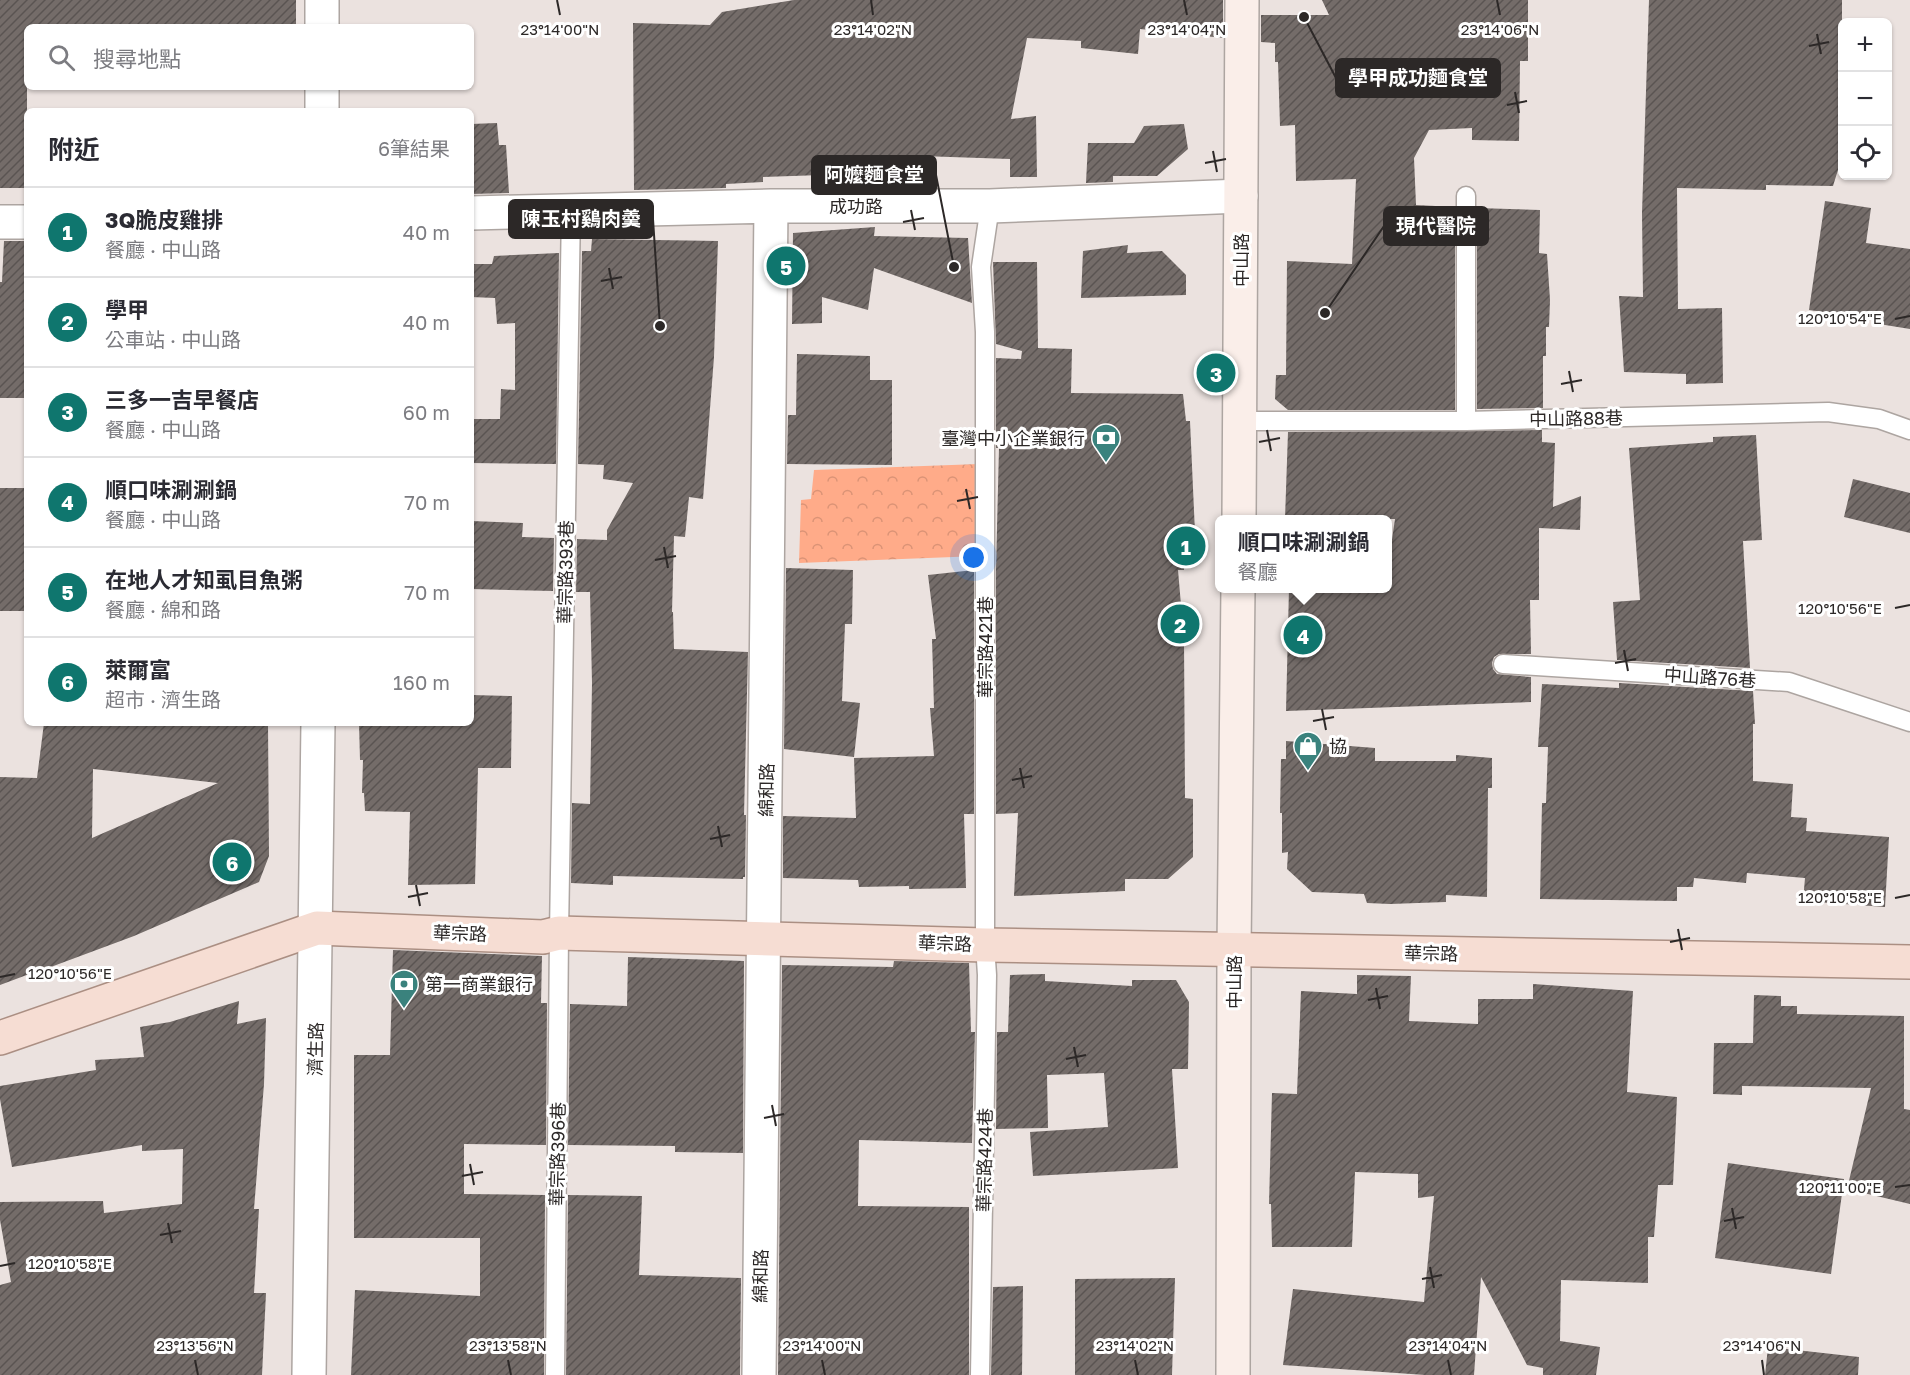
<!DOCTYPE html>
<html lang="zh-TW">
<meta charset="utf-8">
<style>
body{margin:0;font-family:"Golos Text","Noto Sans TC",sans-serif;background:#f7f7f7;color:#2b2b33}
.controls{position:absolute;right:18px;top:18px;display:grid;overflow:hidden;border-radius:9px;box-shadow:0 2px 4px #0004}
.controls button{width:54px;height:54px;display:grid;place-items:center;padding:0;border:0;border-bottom:2px solid #e1e1e2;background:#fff;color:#2b2b33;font:30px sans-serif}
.you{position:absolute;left:974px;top:558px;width:21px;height:21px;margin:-15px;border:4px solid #fff;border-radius:50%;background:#1a73e8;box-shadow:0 0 0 9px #1a73e833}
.badge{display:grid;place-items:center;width:39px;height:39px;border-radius:50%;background:#0f766e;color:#fff;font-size:20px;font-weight:700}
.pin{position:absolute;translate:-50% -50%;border:3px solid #fff;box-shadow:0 2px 6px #0006}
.popup{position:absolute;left:1215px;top:515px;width:177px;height:78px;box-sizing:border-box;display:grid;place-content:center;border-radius:9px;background:#fff;filter:drop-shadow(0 2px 4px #0005);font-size:20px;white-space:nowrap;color:#7c7c81}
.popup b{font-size:22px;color:#2b2b33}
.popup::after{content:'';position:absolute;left:50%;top:100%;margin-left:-12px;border:12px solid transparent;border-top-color:#fff}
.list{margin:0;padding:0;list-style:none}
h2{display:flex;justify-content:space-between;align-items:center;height:78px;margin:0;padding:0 24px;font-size:26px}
h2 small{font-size:20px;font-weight:400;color:#7c7c81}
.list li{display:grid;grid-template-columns:39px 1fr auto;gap:18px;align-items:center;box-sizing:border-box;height:90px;padding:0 24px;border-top:2px solid #e1e1e2}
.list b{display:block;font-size:22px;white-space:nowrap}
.list p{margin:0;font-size:20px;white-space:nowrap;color:#7c7c81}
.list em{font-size:20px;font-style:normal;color:#7c7c81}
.icon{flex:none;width:33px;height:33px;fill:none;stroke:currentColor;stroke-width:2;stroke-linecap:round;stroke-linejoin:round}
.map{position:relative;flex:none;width:1910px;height:1375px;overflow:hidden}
.search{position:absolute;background:#fff;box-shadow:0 2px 4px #0004;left:24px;top:24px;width:450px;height:66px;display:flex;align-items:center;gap:15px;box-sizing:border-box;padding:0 21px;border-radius:9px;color:#7c7c81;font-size:22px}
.panel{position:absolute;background:#fff;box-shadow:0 2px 4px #0004;left:24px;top:108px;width:450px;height:618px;border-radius:9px}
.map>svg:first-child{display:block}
.park{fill:url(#park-crowns)}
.building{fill:url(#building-hatch);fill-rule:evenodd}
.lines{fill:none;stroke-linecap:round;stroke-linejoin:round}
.lane-casing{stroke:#ada5a1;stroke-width:21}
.street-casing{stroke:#ada5a1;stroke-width:36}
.secondary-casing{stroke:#ada5a1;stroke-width:36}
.primary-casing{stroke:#ab8f83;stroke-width:36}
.lane{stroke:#fff;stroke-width:18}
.street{stroke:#fff;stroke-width:33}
.secondary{stroke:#faeee9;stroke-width:33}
.primary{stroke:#f6ddd3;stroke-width:33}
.ticks{fill:none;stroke:#2c2827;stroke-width:2}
.labels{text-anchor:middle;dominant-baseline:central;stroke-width:6;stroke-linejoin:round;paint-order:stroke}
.street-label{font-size:18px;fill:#2c2827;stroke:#fff}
.poi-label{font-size:18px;fill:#2c2827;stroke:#fff;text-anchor:start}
.ticks-label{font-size:15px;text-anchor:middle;fill:#2c2827;stroke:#fff;stroke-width:6;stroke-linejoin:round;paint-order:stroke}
.leader{fill:none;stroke:#2c2827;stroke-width:2}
.callout-dot{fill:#2c2827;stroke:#fff;stroke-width:2}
.callout{fill:#2c2827;stroke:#2c2827;stroke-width:2}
.callout-label{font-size:20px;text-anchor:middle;font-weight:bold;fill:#fff}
</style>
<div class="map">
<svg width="1910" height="1375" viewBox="0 0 1910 1375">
<defs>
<pattern id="park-crowns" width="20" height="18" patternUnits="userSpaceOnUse" patternTransform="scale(1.5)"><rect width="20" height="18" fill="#ffab89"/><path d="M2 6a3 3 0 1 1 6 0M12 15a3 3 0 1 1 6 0" fill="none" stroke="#db9376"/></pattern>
<pattern id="building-hatch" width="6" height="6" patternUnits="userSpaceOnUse" patternTransform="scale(1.5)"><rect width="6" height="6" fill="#746c69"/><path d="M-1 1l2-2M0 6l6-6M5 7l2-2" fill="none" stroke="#5a5452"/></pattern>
</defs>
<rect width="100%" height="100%" fill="#ebe2df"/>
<path class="park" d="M979 464V556L799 563 801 500 811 499 814 470Z"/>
<path class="building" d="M0 0H296V27H27V188H0Z
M794 0H1223V38L1140 29 1138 54 1081 48V41L1027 38 1011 119 1036 116 1037 177H1010V159L891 155V168L850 169 851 174 763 177V182L726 184V188L634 190 633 23 710 25 722 12Z
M1322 0H1528V61H1520L1519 141 1472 140V128L1429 130 1414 158 1416 205 1455 207V410H1288L1275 399 1276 375H1286L1287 261 1352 264 1356 179 1296 181 1295 125 1280 126 1278 62H1275V43L1261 42V15H1329Z
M1649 0H1842V157L1833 186 1766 185V190L1677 188 1678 309 1722 308 1723 383 1686 384V374L1624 372 1619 296 1643 297 1642 213Z
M497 123 499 145H506L509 193 471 194V124Z
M1184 124 1188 149 1157 176H1113V182L1086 183 1088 143H1134L1144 126Z
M1825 201 1871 208 1866 243 1910 249V329L1879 324 1880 320 1809 310Z
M1477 208 1540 210 1539 253 1547 254 1550 300 1549 327H1546V356H1543V408L1477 409Z
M875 227 874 236 968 238 972 303 874 268 868 310 822 297V323L792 324 793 233Z
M592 239 718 241 714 357 703 499 689 497 685 537 674 536 672 612H673L674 649 748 652 744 815H746L745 877H743V879L613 876V885L571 883 572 803 590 804 592 683 590 592H576L577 539 607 540V530L633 483 603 479 604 465 578 464 582 251H591Z
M4 241H27V398H0V282H2Z
M1128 245 1127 253 1162 251 1186 275V295L1081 298 1083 251Z
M559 253 556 464 471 463V419H500L501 389 515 390V323L497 324 495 298 471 297V264H492L494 256Z
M993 262H1037L1038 348 1072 349 1071 393 1183 394 1186 421H1190L1195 533H1183L1184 570H1178L1184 640 1185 798 1193 799V857L1168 879H1125V891L1014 896 1018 813 996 814V568L999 448H996V358L1021 359 1022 351 996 344Z
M797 354 870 356V380H892V465L787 464 788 415H796Z
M1542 430V442L1555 443 1553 507 1581 496 1580 530 1539 528V600H1530L1531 654H1499L1494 657 1492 663 1493 669 1497 674 1531 677V702L1286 711 1289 588H1387V574L1395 519H1285L1288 432Z
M1756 435 1762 540 1743 541 1750 668 1617 660 1613 602 1640 600 1629 448 1713 442V437Z
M1853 479 1910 493V533L1844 517Z
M0 488H27V611H0Z
M471 521 523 523 522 537 554 538 553 591 471 589Z
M786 568 853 570 852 624H845L842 701 860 703 854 757 784 749Z
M974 570V814H964L966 888 909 889V886L859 887 858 880 783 878V816L856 818 854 758 934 756 930 708H934L932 639H936L928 575Z
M1619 683 1753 691 1755 724H1753V781L1793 784 1791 817 1807 818 1806 831 1889 837 1885 907 1803 901 1805 878 1747 873 1746 883 1694 878 1693 887H1677V901L1540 899 1542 803H1546L1548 747H1538L1542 684 1619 688Z
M471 695 512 696 511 768H478L475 884 408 885 410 812 365 811 364 793H362L363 760H360L359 723H471Z
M44 723H268L269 856 259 882 134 936 32 974V973L0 985V777L37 778ZM93 769 218 783 92 838Z
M1286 741 1375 748V761H1456V755L1492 758V788H1488L1487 897 1446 895V902L1390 904 1367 903 1364 894 1312 892 1287 869 1288 852 1282 853V813H1280L1281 759H1286Z
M393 950 542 956 541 1003H547L546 1145 464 1144V1194L545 1195 544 1375H351L355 1290 480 1296V1238H354V1055H390Z
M628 957 744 961 743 1153 675 1152V1146L568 1145 570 1004 627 1006Z
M894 961 969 963 971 1032H975L972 1143 859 1140 858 1206 969 1207V1375H778L782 965 893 967Z
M1045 974V981L1132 986V980H1176L1189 1002 1188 1069H1172L1178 1168 1033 1176 1030 1132 1108 1127 1104 1073 1047 1075 1048 1128 996 1129 997 1032H1008L1010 975Z
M1357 975 1411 976 1409 1021 1478 1024V999H1533V984L1633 991 1627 1092 1677 1097 1673 1185H1658L1654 1237H1648V1283L1561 1280 1560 1341 1600 1347 1596 1375H1543V1368L1527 1365 1481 1277 1474 1375H1425L1283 1365 1293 1289 1424 1302 1434 1196 1418 1198V1174L1355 1172 1352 1247H1272L1271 1204H1269L1272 1093 1297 1094 1301 991 1357 994Z
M1754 995 1781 996V1006H1797V1014L1904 1016V1109L1910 1110V1204L1847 1189 1871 1088 1742 1086V1095L1713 1094 1714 1043H1753Z
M239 1001 237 1024 266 1018 264 1084 254 1209H259L254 1293H266L262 1375H0V1285L11 1282 0 1220V1202L103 1201 104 1213 182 1204 183 1149 142 1151V1145L12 1167 0 1099V1086L96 1070 95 1060 144 1057 140 1027 170 1022Z
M1728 1163 1844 1179 1831 1274 1715 1258Z
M568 1195 642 1196 639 1275 741 1278 740 1375H566Z
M1175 1278 1172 1375H1075V1279Z
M1023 1286 1022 1375H991L993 1287Z
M1768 1347 1859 1357 1858 1375H1765Z"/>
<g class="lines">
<g class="lane-casing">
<path id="lane" d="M1240 421H1466L1828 412 1879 419 1910 430
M1466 421V196
M1503 664 1789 682 1910 722
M555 1375 559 933 571 210
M980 1375 987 975 985 945V332L981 267 990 206"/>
</g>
<g class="street-casing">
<path id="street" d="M322 0V27
M322 87V111
M471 213 771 206H990L1241 196
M0 222H27
M309 1375 318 723
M759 1375 771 206"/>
</g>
<g class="secondary-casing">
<path id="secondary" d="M1239 520 1242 0
M1233 1375 1234 949 1238 588"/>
</g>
<g class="primary-casing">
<path id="primary" d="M0 1038 317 928 543 937 559 933 985 945 1910 962"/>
</g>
<use href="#lane" class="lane"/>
<use href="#street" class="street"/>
<use href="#secondary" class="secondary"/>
<use href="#primary" class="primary"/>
</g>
<path class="ticks" d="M557 0 560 15M871 0 873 15M1184 0 1187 15M1497 0 1500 15M1817 34 1821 54M1809 46 1829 42M1515 92 1519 113M1507 105 1527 101M1213 151 1217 172M1205 163 1226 159M911 210 915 230M903 222 924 218M609 268 613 289M601 281 622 277M1895 319 1910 316M1569 371 1573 392M1561 384 1582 380M1267 430 1271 451M1259 442 1280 438M966 489 970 509M957 501 978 497M664 547 668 568M655 560 676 556M1895 608 1910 605M1624 650 1628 671M1615 663 1636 659M1322 709 1326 730M1313 721 1334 717M1020 768 1024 788M1012 780 1032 776M718 826 722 847M710 839 730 835M416 885 420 906M408 897 428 893M1895 898 1910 895M1678 929 1682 950M1670 942 1690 938M0 977 15 974M1376 988 1380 1009M1368 1000 1388 996M1074 1047 1078 1067M1066 1059 1086 1055M772 1105 776 1126M764 1118 784 1114M470 1164 474 1185M462 1176 483 1172M1895 1187 1910 1185M1732 1208 1736 1229M1724 1221 1744 1217M168 1223 172 1243M160 1235 181 1231M0 1266 15 1263M1430 1267 1434 1288M1422 1279 1442 1275M195 1360 198 1375M508 1360 511 1375M822 1360 825 1375M1135 1360 1138 1375M1448 1360 1451 1375M1762 1360 1764 1375"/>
<defs>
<g id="bank-pin" transform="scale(1.5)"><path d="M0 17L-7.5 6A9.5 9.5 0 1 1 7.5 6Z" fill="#3a827d" stroke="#fff"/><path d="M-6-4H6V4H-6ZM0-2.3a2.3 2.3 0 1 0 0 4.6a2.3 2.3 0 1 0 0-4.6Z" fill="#fff"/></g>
<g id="shop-pin" transform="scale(1.5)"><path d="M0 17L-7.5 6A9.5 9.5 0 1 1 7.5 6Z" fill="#3a827d" stroke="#fff"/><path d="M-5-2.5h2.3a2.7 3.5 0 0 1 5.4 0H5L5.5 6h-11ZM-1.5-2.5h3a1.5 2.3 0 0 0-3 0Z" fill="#fff"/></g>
</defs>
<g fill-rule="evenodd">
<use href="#bank-pin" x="1106" y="438"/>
<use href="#shop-pin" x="1308" y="746"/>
<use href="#bank-pin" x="404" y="984"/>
</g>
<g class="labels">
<g class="street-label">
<text x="856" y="206">成功路</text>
<text transform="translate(1241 260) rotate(-90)">中山路</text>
<text transform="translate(1576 418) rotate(-1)">中山路88巷</text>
<text transform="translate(565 572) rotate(-89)">華宗路393巷</text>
<text transform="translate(985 647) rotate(-90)">華宗路421巷</text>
<text transform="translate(1710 677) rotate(4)">中山路76巷</text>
<text transform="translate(766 790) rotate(-89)">綿和路</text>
<text transform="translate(460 933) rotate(2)">華宗路</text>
<text transform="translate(945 943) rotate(2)">華宗路</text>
<text transform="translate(1431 953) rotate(1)">華宗路</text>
<text transform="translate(1234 982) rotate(-90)">中山路</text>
<text transform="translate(315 1049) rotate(-89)">濟生路</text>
<text transform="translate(557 1154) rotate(-89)">華宗路396巷</text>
<text transform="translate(984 1160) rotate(-89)">華宗路424巷</text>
<text transform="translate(760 1276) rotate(-89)">綿和路</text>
</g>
<g class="poi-label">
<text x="1085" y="438" text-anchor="end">臺灣中小企業銀行</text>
<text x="1329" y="746">協</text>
<text x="425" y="984">第一商業銀行</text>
</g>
</g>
<g class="ticks-label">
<text x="560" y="35">23°14'00"N</text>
<text x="873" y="35">23°14'02"N</text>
<text x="1187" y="35">23°14'04"N</text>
<text x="1500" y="35">23°14'06"N</text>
<text x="1840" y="324">120°10'54"E</text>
<text x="1840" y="614">120°10'56"E</text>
<text x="1840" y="903">120°10'58"E</text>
<text x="70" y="979">120°10'56"E</text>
<text x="1840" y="1193">120°11'00"E</text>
<text x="70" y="1269">120°10'58"E</text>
<text x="195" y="1351">23°13'56"N</text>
<text x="508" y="1351">23°13'58"N</text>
<text x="822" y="1351">23°14'00"N</text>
<text x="1135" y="1351">23°14'02"N</text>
<text x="1448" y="1351">23°14'04"N</text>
<text x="1762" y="1351">23°14'06"N</text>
</g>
<path class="leader" d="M1304 17L1336 78M954 267L936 175M660 326L653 219M1325 313L1384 226"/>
<g class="callout-dot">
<circle cx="1304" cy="17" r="6"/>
<circle cx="954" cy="267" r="6"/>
<circle cx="660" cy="326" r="6"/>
<circle cx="1325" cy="313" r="6"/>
</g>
<g class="callout">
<rect x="1336" y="59" width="164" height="38" rx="6"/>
<rect x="812" y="156" width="124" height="38" rx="6"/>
<rect x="509" y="200" width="144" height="38" rx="6"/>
<rect x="1384" y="207" width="104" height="38" rx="6"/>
</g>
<g class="callout-label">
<text x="1418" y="85">學甲成功麵食堂</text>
<text x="874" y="182">阿嬤麵食堂</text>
<text x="581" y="226">陳玉村鷄肉羮</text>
<text x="1436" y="233">現代醫院</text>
</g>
</svg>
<div class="controls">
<button>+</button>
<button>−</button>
<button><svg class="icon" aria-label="locate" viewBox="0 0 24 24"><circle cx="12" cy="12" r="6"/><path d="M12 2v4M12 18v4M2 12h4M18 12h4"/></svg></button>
</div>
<div class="you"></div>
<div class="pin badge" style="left:1186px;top:546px">1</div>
<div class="pin badge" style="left:1180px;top:624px">2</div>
<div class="pin badge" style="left:1216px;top:373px">3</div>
<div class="pin badge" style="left:1303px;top:635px">4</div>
<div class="popup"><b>順口味涮涮鍋</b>餐廳</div>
<div class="pin badge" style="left:786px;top:266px">5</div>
<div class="pin badge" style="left:232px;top:862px">6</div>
<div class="search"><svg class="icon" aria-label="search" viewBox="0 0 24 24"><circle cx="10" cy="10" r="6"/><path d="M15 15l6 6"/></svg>搜尋地點</div>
<section class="panel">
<h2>附近<small>6筆結果</small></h2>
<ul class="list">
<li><span class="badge">1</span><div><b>3Q脆皮雞排</b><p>餐廳 · 中山路</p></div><em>40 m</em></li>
<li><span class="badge">2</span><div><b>學甲</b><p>公車站 · 中山路</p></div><em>40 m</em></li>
<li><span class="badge">3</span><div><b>三多一吉早餐店</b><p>餐廳 · 中山路</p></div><em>60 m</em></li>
<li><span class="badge">4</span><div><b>順口味涮涮鍋</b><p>餐廳 · 中山路</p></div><em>70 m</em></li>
<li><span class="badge">5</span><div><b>在地人才知虱目魚粥</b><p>餐廳 · 綿和路</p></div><em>70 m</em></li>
<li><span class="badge">6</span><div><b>萊爾富</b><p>超市 · 濟生路</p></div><em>160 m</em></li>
</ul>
</section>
</div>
